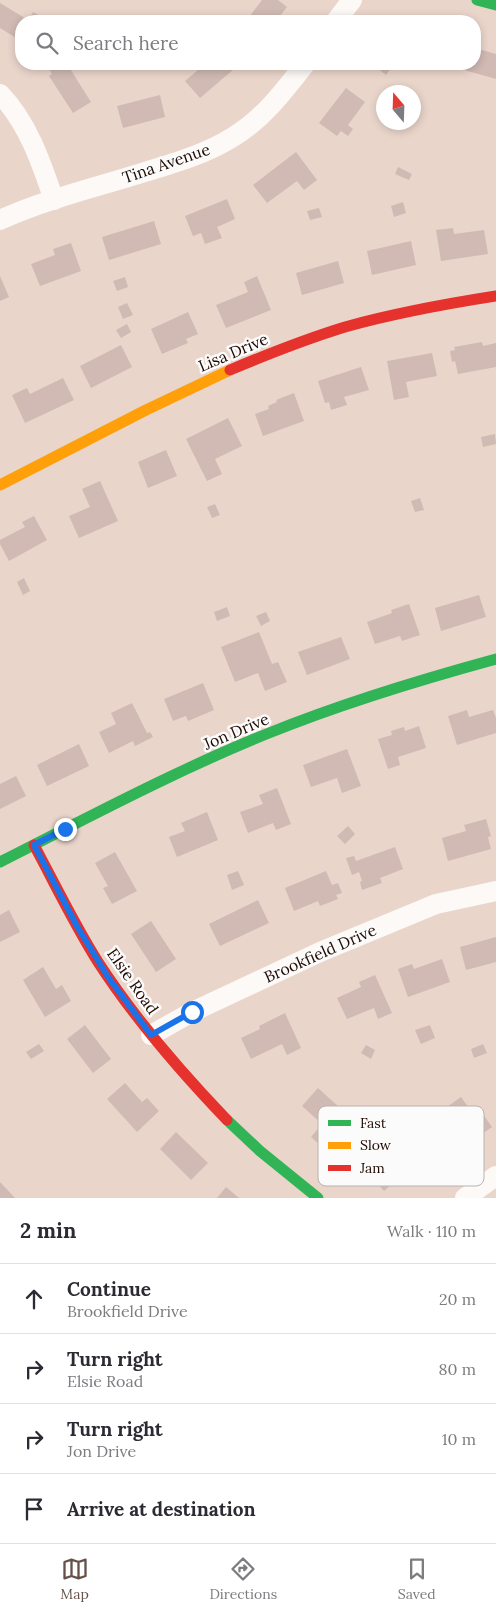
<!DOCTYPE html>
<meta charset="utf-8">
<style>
body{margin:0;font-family:Lora,serif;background:#f2f2f3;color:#2b2b33}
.compass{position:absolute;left:376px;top:85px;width:45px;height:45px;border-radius:50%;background:#fff;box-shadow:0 2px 8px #0003;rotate:341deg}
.stop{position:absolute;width:15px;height:15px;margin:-11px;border:4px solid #1a73e8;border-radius:50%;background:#fff}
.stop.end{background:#1a73e8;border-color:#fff;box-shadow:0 1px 5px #0008}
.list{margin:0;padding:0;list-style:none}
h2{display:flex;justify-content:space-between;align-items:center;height:65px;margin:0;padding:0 20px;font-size:21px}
h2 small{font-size:16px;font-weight:400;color:#7c7c81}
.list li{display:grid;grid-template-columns:32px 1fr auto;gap:15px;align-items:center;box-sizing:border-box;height:70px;padding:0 20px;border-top:1px solid #e1e1e2}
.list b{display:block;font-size:19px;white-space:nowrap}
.list p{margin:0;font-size:16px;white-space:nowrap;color:#7c7c81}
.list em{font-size:16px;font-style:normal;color:#7c7c81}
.icon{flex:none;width:28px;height:28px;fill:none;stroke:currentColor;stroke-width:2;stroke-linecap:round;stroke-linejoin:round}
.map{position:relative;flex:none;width:496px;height:1198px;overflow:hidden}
.search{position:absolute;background:#fff;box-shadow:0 2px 8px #0003;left:15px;right:15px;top:15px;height:55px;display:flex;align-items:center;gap:12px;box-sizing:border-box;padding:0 18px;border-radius:20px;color:#7c7c81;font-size:19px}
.sheet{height:345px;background:#fff}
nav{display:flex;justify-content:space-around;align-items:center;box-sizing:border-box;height:70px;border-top:1px solid #e1e1e2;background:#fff;font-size:14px;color:#7c7c81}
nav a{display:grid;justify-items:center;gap:2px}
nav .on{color:#665148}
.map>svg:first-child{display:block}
.building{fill:#d0bab3}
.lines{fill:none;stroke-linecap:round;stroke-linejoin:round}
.street{stroke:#fcf9f7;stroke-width:20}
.fast{stroke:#30b455;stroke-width:11}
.slow{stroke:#ff9f0a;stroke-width:11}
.jam{stroke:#e5322d;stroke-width:11}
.route{stroke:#1a73e8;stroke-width:6}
.labels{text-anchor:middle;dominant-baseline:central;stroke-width:5;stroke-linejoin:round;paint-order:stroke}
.street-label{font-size:16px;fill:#1f0a02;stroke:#fbfbfb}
.key{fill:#fbfbfb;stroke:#b9b3b0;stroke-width:1}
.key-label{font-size:14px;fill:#1f0a02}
</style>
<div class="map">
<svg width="496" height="1198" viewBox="0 0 496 1198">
<rect width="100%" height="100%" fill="#ead5cb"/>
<path class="building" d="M262 0H278L287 7 276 21H246Z
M0 3 28 20 33 12 49 21H21V41L0 28Z
M475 48 496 54V79L454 67 455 64H475Z
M49 64H67L91 102 73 113 49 76 52 74 47 65Z
M205 64H230L234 69 200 98 185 81Z
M372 64H394L386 75Z
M346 88 365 102 348 125 353 129 348 136 341 131 337 136 319 123Z
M160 95 165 117 123 128 117 106Z
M296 152 317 180 304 190 297 181 267 203 253 185Z
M398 167 412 174 409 180 395 174Z
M227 199 235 219 217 227 222 238 205 244 201 233 193 236 185 216Z
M403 202 406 213 394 217 391 206Z
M319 208 322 217 310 220 307 211Z
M154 221 161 244 109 260 102 237Z
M453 228 454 234 484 230 488 254 441 261 436 230Z
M411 241 416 265 372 275 367 251Z
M71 243 81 271 40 286 31 264 55 255 53 249Z
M338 261 344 283 302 295 296 273Z
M0 276 9 297 0 301Z
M257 276 271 310 226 328 216 305 248 292 244 282Z
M125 277 128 287 117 291 113 281Z
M127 303 133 315 123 319 118 307Z
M188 312 198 334 186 339 188 343 162 354 151 329Z
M127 324 131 332 121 338 116 330Z
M482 342 483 346 496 343V367L458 374 455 361 452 362 450 351 455 350 454 347Z
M121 345 132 367 91 388 80 366Z
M432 353 437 376 406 382 409 397 394 400 387 361Z
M361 367 369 390 344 397 347 405 331 410 329 402 325 403 318 381Z
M63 378 74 400 25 423 12 395 27 388 30 394Z
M294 393 304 421 263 436 255 414 269 409 268 406 277 402 276 400Z
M228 418 242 446 215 459 222 474 207 481 186 439Z
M495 434 496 444 483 447 481 437Z
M166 450 177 476 148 488 138 462Z
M100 481 118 521 79 538 69 516 90 507 82 489Z
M420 498 424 510 415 512 411 501Z
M215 504 220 515 212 518 207 507Z
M34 516 47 540 9 561 0 544V540L25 527 22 522Z
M24 578 30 591 23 595 17 582Z
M479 595 486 617 441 631 435 608Z
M409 604 420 635 402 641 400 636 375 644 367 622 392 613 391 610Z
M227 607 230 616 217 621 214 612Z
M266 612 270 621 261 626 256 616Z
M259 632 272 664 278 662 287 682 265 691 258 673 235 682 221 647Z
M341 637 350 659 307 675 298 652Z
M203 683 214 710 188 721 186 716 173 721 164 699Z
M132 703 147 733 150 732 153 737 135 746 133 741 109 753 99 732 116 724 111 713Z
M467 710 469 717 493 710 496 718V733L457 745 448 716Z
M419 726 426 748 398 757 400 765 388 769 378 739 392 735 391 731 404 727 405 731Z
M79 744 89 766 47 786 37 765Z
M347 749 361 786 342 793 337 778 311 787 303 765Z
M16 776 26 796 0 809V784Z
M277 788 291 824 276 830 273 823 248 833 240 812 263 804 259 795Z
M207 812 218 840 177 857 169 837 185 831 181 823Z
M486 819 491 836 488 837 491 849 448 861 442 838 466 831 464 825Z
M348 826 355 834 345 844 337 836Z
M395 847 403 869 380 878 382 883 362 890 360 882 362 881 359 872 352 875 346 858 354 856 356 861Z
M115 852 137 891 112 904 103 888 108 886 95 863Z
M238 871 244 885 232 890 227 875Z
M326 871 332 885 338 883 342 893 336 895 338 899 320 906 318 901 294 911 285 888Z
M258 900 269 923 220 946 209 924Z
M9 910 20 932 0 942V915Z
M151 921 176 959 156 972 131 934Z
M496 937V962L466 970 460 947Z
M442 959 450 982 408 997 398 969 412 964 414 969Z
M43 967 56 989 62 985 71 1001 45 1017 23 980Z
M375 975 392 1013 378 1019 374 1008 347 1019 337 998 361 987 359 982Z
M285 1013 301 1048 287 1055 282 1044 251 1059 241 1038 260 1029 259 1026Z
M85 1025 111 1059 93 1073 67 1039Z
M430 1025 435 1038 421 1044 415 1030Z
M39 1044 44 1051 31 1059 26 1052Z
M483 1044 487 1053 474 1058 471 1049Z
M366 1045 375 1050 371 1059 361 1053Z
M125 1083 142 1102 147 1098 159 1111 137 1132 107 1099Z
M318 1088 349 1116 335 1132 342 1138 329 1153 311 1137 322 1124 302 1106Z
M461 1097 473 1114 480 1110 492 1127 472 1141 462 1127 441 1141 427 1121Z
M176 1132 208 1163 191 1180 160 1149Z
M385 1143 396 1156 389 1163 401 1176 384 1191 368 1173 362 1177 351 1164 373 1145 377 1150Z
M0 1182 15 1198H0Z
M226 1187 239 1198H217Z"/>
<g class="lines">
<path class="street" d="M336 21 352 0
M0 94C28 123 41 162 54 200
M0 220C46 199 97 187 145 172 175 163 206 154 233 137 263 119 284 91 305 64
M151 1035 192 1012 320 952 436 904 496 891
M465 1198 496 1176"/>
<path class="fast" d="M477 0 496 5
M0 862C89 817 177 770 269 733 343 703 419 680 496 659
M227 1120 260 1151 318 1198"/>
<path class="slow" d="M0 485 146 410 230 370"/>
<path class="jam" d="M230 370C268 354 306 339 345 327 395 313 445 304 496 296
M34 845C55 884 74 924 98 962 135 1019 180 1071 227 1120"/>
</g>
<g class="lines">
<path class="route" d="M65 829 34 845 78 928 108 977 151 1035 192 1012"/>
</g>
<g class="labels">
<g class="street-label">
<text transform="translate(166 163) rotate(-19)">Tina Avenue</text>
<text transform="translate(233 352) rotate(-23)">Lisa Drive</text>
<text transform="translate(236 731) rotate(-23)">Jon Drive</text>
<text transform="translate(320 953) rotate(-24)">Brookfield Drive</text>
<text transform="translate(133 981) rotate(55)">Elsie Road</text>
</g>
</g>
<rect x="318" y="1106" width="166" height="80" rx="8" class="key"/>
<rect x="328" y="1120" width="23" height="6" fill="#30b455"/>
<rect x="328" y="1142" width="23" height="7" fill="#ff9f0a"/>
<rect x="328" y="1165" width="23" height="6" fill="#e5322d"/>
<g class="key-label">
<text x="360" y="1128">Fast</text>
<text x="360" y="1150">Slow</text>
<text x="360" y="1173">Jam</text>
</g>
</svg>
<svg class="compass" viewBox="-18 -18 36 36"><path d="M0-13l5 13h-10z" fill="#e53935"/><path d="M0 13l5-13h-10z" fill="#7c7c81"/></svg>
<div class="stop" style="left:192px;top:1012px"></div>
<div class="stop end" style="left:65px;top:829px"></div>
<div class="search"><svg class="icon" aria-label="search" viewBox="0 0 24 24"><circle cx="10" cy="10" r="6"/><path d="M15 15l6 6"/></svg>Search here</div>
</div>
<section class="sheet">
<h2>2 min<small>Walk · 110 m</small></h2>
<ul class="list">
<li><svg class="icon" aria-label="ahead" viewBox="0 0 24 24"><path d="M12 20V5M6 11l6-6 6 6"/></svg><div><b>Continue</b><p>Brookfield Drive</p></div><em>20 m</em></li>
<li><svg class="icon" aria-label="right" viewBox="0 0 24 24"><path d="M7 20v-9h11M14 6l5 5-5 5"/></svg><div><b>Turn right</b><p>Elsie Road</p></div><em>80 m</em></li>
<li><svg class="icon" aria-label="right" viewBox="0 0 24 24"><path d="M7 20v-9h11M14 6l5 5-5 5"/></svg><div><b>Turn right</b><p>Jon Drive</p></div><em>10 m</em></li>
<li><svg class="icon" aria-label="arrive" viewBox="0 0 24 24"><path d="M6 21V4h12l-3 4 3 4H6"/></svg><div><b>Arrive at destination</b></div></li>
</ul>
</section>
<nav>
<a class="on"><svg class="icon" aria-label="map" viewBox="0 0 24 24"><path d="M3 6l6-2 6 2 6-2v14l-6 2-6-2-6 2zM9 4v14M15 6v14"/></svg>Map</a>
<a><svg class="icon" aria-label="directions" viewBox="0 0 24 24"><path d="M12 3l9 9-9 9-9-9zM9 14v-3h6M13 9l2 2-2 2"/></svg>Directions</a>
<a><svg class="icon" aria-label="saved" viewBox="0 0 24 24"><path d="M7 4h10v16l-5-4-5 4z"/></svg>Saved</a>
</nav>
